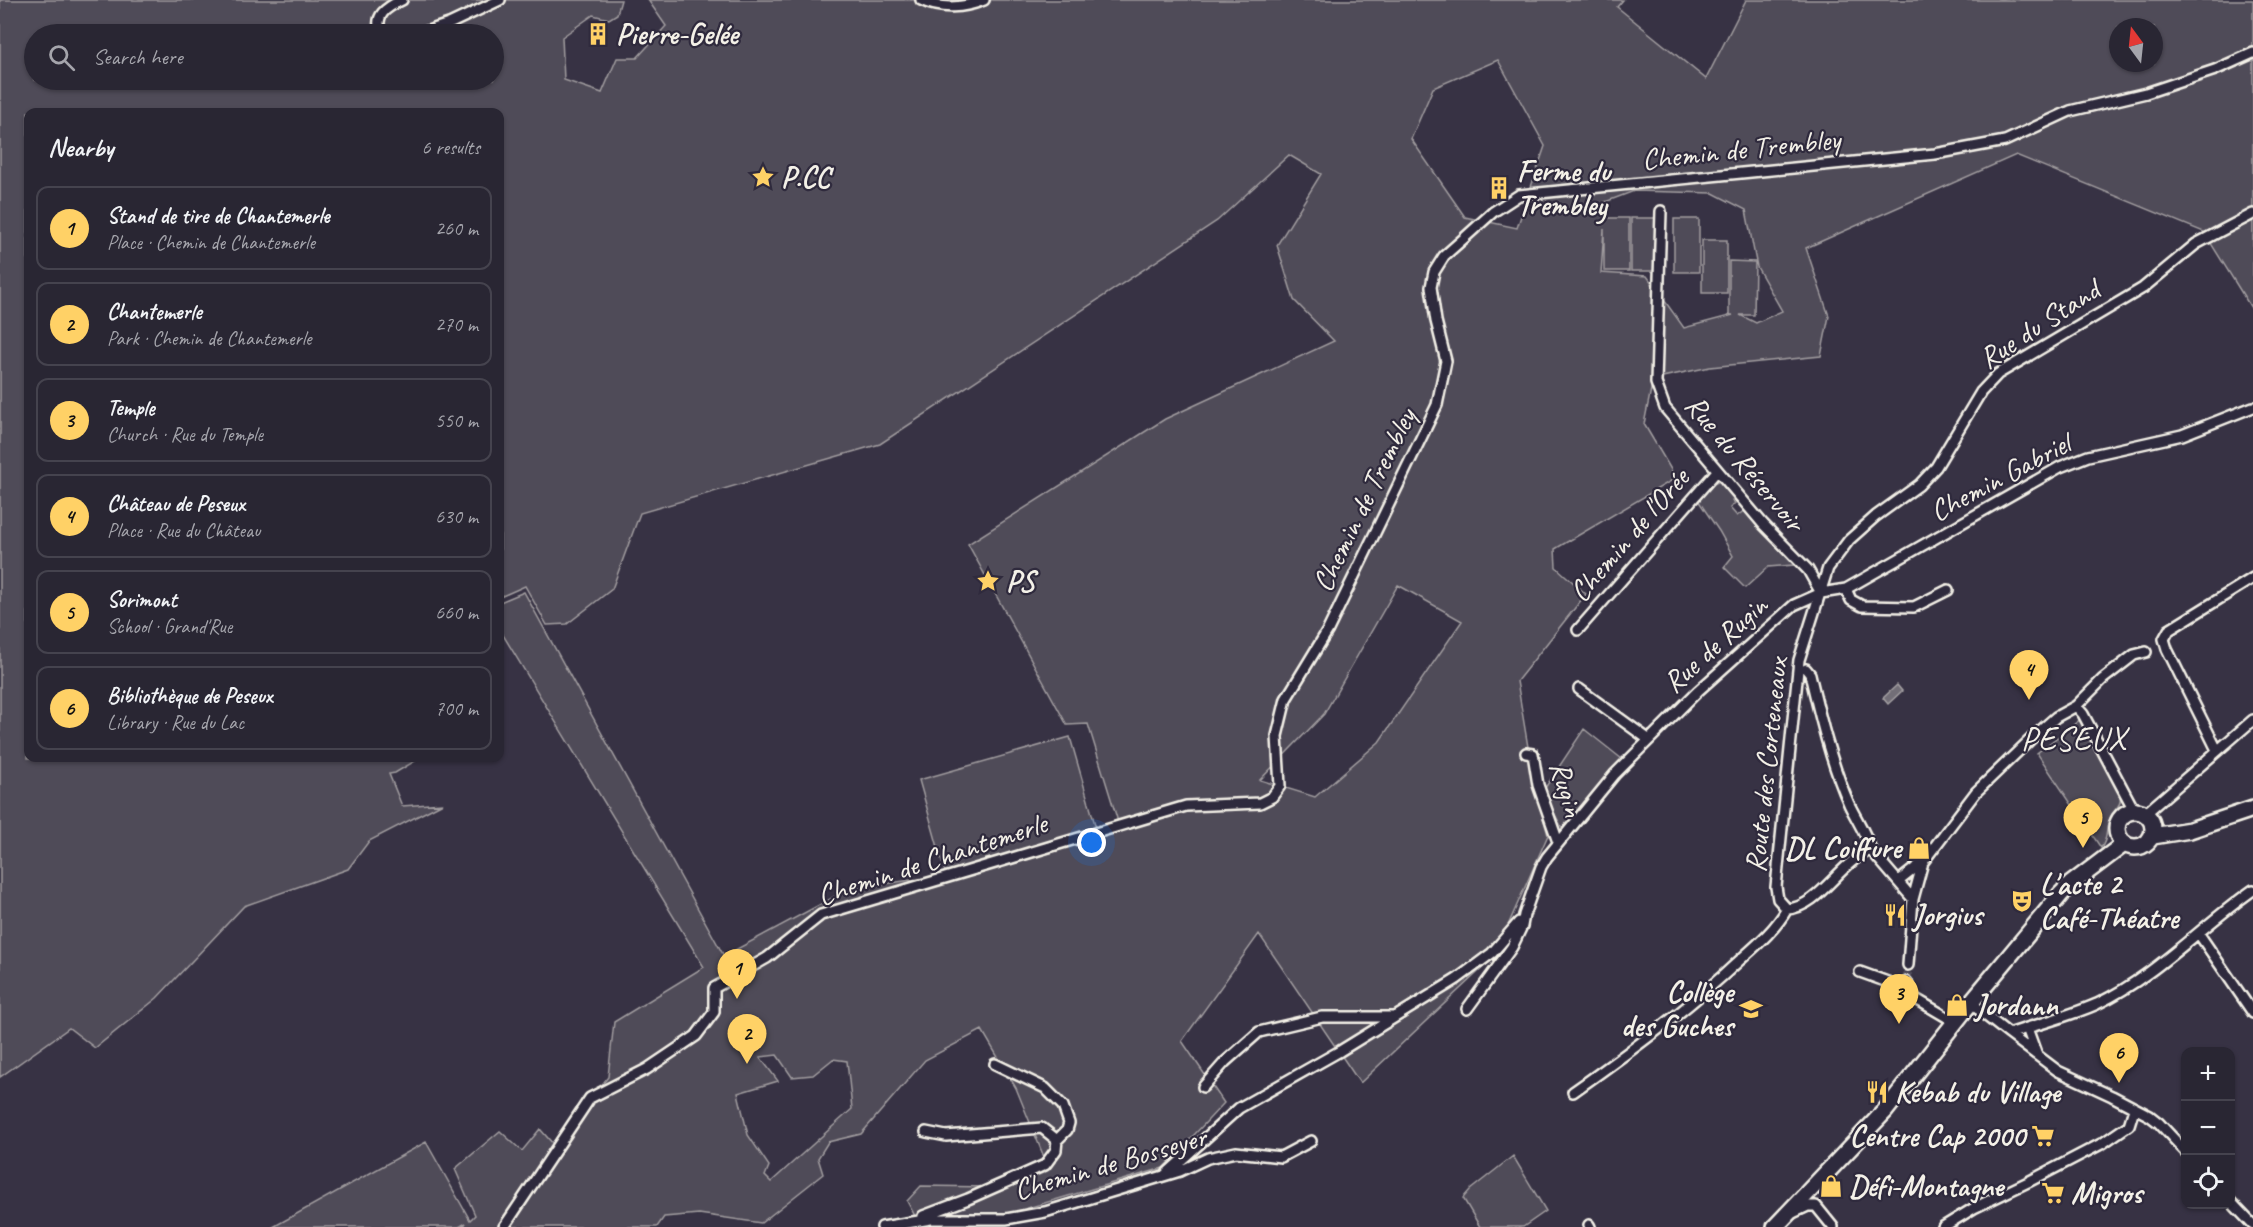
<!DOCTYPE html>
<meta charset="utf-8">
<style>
body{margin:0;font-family:Caveat,sans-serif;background:#35323f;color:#f1f3f6}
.controls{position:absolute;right:18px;bottom:18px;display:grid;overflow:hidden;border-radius:12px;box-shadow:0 2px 4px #0004}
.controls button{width:54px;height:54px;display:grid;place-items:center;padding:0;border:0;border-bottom:2px solid #45434e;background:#292633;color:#f1f3f6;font:30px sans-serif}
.compass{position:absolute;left:2109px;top:18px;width:54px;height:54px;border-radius:50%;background:#292633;box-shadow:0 2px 4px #0004;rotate:345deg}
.you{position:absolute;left:1092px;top:843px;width:21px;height:21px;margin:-15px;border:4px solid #fff;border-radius:50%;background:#1a73e8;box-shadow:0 0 0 9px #1a73e833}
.badge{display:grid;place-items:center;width:39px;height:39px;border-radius:50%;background:#ffd166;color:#111;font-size:20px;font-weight:700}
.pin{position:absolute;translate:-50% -50px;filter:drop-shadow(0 2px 3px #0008)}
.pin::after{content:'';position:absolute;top:32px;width:21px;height:18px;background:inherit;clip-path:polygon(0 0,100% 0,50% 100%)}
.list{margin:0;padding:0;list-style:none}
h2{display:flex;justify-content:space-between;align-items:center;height:78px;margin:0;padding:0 24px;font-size:26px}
h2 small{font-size:20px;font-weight:400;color:#a5a5ac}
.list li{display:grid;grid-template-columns:39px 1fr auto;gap:18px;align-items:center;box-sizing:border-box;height:84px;margin:0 12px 12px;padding:0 12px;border:2px solid #45434e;border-radius:12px}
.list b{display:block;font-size:22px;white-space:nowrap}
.list p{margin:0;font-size:20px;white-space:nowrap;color:#a5a5ac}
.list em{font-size:20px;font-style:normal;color:#a5a5ac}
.icon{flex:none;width:33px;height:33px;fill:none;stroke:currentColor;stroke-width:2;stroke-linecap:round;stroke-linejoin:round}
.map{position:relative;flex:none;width:2253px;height:1227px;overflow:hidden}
.search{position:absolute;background:#292633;box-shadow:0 2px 4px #0004;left:24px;top:24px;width:480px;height:66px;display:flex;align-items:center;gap:15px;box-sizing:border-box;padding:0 21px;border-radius:33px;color:#a5a5ac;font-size:22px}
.panel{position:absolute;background:#292633;box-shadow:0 2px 4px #0004;left:24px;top:108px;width:480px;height:654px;border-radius:12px}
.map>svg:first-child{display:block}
.green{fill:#504b59;stroke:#a29ea0;stroke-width:1.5;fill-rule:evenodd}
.water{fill:#726e77;stroke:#a6a2a4;stroke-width:1.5}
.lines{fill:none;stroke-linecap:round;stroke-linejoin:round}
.street-tunnel{stroke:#534f5d;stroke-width:9;stroke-dasharray:9 4.5;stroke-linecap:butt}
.street-casing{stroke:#f4f1e8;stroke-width:14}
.primary-casing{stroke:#f4f1e8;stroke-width:20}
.street{stroke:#2f2a3d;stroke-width:9}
.primary{stroke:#2f2a3d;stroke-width:15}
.labels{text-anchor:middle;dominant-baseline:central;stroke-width:4.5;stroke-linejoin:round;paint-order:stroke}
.poi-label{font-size:30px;font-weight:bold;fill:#f4f1e8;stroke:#2f2a3d;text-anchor:start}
.street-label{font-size:30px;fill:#f4f1e8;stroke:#2f2a3d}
.quarter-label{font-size:33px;letter-spacing:1.5px;fill:#f4f1e8;stroke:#2f2a3d}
</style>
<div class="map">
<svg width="2253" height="1227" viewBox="0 0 2253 1227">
<rect width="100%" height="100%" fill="#373244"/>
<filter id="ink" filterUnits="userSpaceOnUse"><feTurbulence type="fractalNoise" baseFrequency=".0167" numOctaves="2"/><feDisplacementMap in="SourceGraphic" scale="12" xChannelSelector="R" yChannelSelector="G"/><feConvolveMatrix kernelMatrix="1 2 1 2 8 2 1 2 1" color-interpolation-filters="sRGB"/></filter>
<g filter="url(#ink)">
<path class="green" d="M0 0H621L617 14 609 19 593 15 562 37 564 80 602 93 617 58H637L666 26 648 0H1623L1617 7 1706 79 1746 0H2253V311L2204 232 2016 155 1806 248 1829 316 1821 356 1710 367 1653 379 1644 424 1676 478 1555 549 1556 567 1586 594 1517 681 1535 789 1548 835 1494 957 1360 1083 1259 934 1182 1041 1224 1103 1163 1168 1007 1214 915 1216 907 1201 921 1186 993 1187 1046 1162 1016 1088 982 1030 925 1060 861 1134 828 1142 818 1158 823 1174 761 1223 699 1214 664 1217 657 1227H463L466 1223 459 1227H273L426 1142 470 1220 475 1215 455 1169 500 1131 522 1151 540 1129 554 1145 608 1077 614 1022 704 967 500 630V602L524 592 724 956 849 889 946 875 1119 825 1088 724 1067 725 968 544 1165 419 1334 341 1294 300 1277 245 1321 174 1289 155 1217 221 880 444 640 513 612 589 567 624 547 625 525 586 500 597V112H28V758H420L395 773 389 774 402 806 443 803 369 841 348 869 244 906 157 998 95 1048 69 1028 0 1077ZM2118 27H2154V63H2118ZM34 34H494V80H34ZM1498 60 1545 146 1517 228 1465 217 1411 139 1433 88ZM1634 191 1713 193 1746 210 1757 267 1782 311 1756 323 1740 315H1754L1755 262 1729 261V315H1733L1684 328 1647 276 1601 273 1604 229V271H1629V218H1604L1605 202ZM1398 585 1462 621 1379 742 1315 797 1260 780 1324 714ZM777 1055 792 1077 813 1075 833 1059 847 1061 852 1109 771 1182 765 1176 769 1166 748 1135 738 1093 778 1081 760 1057Z
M1631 218H1656V271H1631Z
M1674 219H1699V272H1674Z
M1702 240H1727V293H1702Z
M1720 481 1735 498 1732 500 1735 503 1730 508 1737 516 1745 510 1794 565 1768 567 1745 588 1724 567 1733 556 1719 531 1698 500 1713 484Z
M2081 719 2122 794 2120 795C2122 806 2115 808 2111 816 2104 827 2110 836 2101 848L2037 753Z
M1584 729 1622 759 1562 828 1543 791Z
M1070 737 1096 828 945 872 919 780Z
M1513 1156 1546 1211 1523 1227H1480L1463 1198 1470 1190Z"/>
<path class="water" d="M1897 685 1902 691 1888 704 1883 698Z"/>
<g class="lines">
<path class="street-tunnel" d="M1907 982 1908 965"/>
<g class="street-casing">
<path id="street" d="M921 0C941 10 964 8 984 0
M382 34C372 16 387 7 402 0
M419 34 449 24 500 0
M1661 211 1656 383 1665 408 1763 524 1808 570 1821 593
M1846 589 1851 600 1862 606 1914 607 1948 590
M1578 630 1717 471
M1806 669 1810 674C1820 717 1831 763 1849 804 1856 819 1866 833 1871 850L1913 899
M1579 689 1648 739
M2076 706 2083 714 2134 810
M2217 750 2167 649 2164 639 2169 630 2253 578
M1526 753 1533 754 1538 785 1558 842
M2146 813 2253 720
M1899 881 1923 862 1976 792 2031 739 2056 717 2076 706 2103 679 2134 655 2146 652
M1787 909 1778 899 1776 887 1799 660 1828 568 1849 540 1876 516 1919 485 1936 467 1981 392 1998 374 2143 288 2196 244 2253 214
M1787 909C1820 907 1839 862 1871 850
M2199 934 2253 1013
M1908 965 1913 899 1923 862
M1860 972 1907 989
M1907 982 1911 996 1955 1022
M1972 1001 1981 1012 2009 1034
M1467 1009 1512 947 1522 926 1524 915 1541 867 1547 857 1615 774 1698 691 1794 605 1821 593 1846 589 2060 467 2088 456 2182 435 2253 407
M2027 1028 2009 1034 2058 1071 2112 1096 2150 1116 2159 1123 2186 1152
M2036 1053 2027 1028C2050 1021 2074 1014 2097 1004 2156 976 2200 927 2253 890
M995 1064 1045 1088 1063 1106 1069 1123 1067 1130 1057 1140
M1203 1087 1225 1062 1259 1032 1322 1017H1394
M1573 1092C1631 1051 1688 1009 1740 960 1757 945 1775 930 1787 909
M1165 1175 1239 1108 1340 1051 1457 979 1492 953 1519 922
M2230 1201 2253 1225
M1793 1213 1808 1206H1816L1833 1227
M923 1216 968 1199 1045 1165 1056 1150 1057 1140 1042 1128 946 1136 926 1132
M1589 1225 1590 1227
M504 1227 590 1098 647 1069 696 1036 714 1012V988L767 958 821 915 1186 806 1260 803 1272 797 1280 786 1277 736 1286 699 1328 630 1437 405 1446 361 1436 321 1431 287 1434 272 1444 256 1461 241 1493 212 1519 195 1935 154 2005 141 2070 111 2146 93 2215 70 2253 53
M882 1227 931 1219H1006L1045 1212 1180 1171 1208 1158 1236 1152 1281 1157 1311 1141
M1943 1227 1974 1208 2028 1182 2103 1143 2129 1125 2134 1109"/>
</g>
<g class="primary-casing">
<path id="primary" d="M2117 829a18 18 0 1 1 36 0a18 18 0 1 1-36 0Z
M2153 836 2190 830 2253 809
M1775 1227 1885 1111 1963 1012 2061 894 2071 884 2124 844"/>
</g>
<use href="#street" class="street"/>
<use href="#primary" class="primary"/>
</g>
</g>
<defs>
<g id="building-bare" transform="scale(1.8)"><path d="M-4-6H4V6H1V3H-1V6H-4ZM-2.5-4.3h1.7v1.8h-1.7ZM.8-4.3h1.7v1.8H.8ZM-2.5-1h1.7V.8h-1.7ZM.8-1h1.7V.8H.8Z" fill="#ffd166" stroke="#2f2a3d" stroke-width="2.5" paint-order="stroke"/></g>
<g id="sight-bare" transform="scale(1.8)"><path d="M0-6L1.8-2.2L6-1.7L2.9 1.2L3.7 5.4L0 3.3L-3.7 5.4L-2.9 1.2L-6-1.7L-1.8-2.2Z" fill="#ffd166" stroke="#2f2a3d" stroke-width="2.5" paint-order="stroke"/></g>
<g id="shop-bare" transform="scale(1.8)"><path d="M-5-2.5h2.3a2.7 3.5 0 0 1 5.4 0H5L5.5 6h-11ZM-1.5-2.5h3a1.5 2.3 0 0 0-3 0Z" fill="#ffd166" stroke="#2f2a3d" stroke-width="2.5" paint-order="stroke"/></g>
<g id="theatre-bare" transform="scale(1.8)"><path d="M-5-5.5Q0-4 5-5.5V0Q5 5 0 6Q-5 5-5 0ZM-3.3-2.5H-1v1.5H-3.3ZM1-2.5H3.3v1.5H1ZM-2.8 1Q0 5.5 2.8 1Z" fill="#ffd166" stroke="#2f2a3d" stroke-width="2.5" paint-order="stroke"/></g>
<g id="restaurant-bare" transform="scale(1.8)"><path d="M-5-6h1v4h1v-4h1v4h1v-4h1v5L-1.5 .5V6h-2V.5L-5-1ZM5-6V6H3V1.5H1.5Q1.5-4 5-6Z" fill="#ffd166" stroke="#2f2a3d" stroke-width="2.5" paint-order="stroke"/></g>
<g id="school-bare" transform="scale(1.8)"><path d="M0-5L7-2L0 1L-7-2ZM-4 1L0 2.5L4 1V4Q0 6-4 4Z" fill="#ffd166" stroke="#2f2a3d" stroke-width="2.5" paint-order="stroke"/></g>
<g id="supermarket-bare" transform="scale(1.8)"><path d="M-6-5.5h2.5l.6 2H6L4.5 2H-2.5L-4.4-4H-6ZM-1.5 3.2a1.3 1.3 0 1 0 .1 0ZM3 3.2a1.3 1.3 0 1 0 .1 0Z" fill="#ffd166" stroke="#2f2a3d" stroke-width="2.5" paint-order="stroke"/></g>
</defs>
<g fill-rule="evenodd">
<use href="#building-bare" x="598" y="34"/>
<use href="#sight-bare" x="763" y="177"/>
<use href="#building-bare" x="1499" y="188"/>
<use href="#sight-bare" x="988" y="581"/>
<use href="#shop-bare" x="1919" y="848"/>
<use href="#theatre-bare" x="2022" y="901"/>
<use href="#restaurant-bare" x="1895" y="915"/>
<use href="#shop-bare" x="1957" y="1005"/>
<use href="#school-bare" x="1751" y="1009"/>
<use href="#restaurant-bare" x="1877" y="1092"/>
<use href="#supermarket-bare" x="2043" y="1136"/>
<use href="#shop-bare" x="1831" y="1186"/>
<use href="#supermarket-bare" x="2053" y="1193"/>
</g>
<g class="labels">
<g class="poi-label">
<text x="616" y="34">Pierre-Gelée</text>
<text x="1517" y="171">Ferme du<tspan x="1517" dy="34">Trembley</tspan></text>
<text x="781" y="177">P.CC</text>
<text x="1006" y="581">PS</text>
<text x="1901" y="848" text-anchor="end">DL Coiffure</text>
<text x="2040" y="884">L'acte 2<tspan x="2040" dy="34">Café-Théatre</tspan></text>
<text x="1913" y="915">Jorgius</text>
<text x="1733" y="992" text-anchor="end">Collège<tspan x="1733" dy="34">des Guches</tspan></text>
<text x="1975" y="1005">Jordann</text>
<text x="1895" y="1092">Kebab du Village</text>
<text x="2025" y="1136" text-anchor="end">Centre Cap 2000</text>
<text x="1849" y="1186">Défi-Montagne</text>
<text x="2071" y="1193">Migros</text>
</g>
<g class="street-label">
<text transform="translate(1741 149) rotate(-6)">Chemin de Trembley</text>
<text transform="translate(2039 324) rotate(-33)">Rue du Stand</text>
<text transform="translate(1745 463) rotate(50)">Rue du Réservoir</text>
<text transform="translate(2000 477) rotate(-28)">Chemin Gabriel</text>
<text transform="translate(1364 500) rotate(-64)">Chemin de Trembley</text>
<text transform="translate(1629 535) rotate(-49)">Chemin de l'Orée</text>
<text transform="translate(1715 644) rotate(-42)">Rue de Rugin</text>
<text transform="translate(1766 765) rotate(-84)">Route des Corteneaux</text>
<text transform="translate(1567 789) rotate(74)">Rugin</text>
<text transform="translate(932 859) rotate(-18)">Chemin de Chantemerle</text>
<text transform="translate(1110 1163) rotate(-16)">Chemin de Bosseyer</text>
</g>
<g class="quarter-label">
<text x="2074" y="739">PESEUX</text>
</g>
</g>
</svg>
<div class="controls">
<button>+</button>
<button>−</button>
<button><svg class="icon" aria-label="locate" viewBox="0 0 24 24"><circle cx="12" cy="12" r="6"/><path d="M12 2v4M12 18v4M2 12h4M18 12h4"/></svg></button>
</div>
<svg class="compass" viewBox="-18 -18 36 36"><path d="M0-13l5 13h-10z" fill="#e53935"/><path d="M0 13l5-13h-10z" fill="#a5a5ac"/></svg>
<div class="you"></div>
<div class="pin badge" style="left:737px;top:999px">1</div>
<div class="pin badge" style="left:747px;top:1064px">2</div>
<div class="pin badge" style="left:1899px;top:1024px">3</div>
<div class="pin badge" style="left:2029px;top:700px">4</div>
<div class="pin badge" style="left:2083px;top:848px">5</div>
<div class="pin badge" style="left:2119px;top:1083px">6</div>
<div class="search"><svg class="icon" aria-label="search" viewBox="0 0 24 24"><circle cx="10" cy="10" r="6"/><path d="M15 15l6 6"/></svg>Search here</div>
<section class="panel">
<h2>Nearby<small>6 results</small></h2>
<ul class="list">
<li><span class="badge">1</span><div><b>Stand de tire de Chantemerle</b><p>Place · Chemin de Chantemerle</p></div><em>260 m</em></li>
<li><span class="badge">2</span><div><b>Chantemerle</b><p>Park · Chemin de Chantemerle</p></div><em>270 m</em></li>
<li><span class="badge">3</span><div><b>Temple</b><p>Church · Rue du Temple</p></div><em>550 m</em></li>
<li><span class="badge">4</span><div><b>Château de Peseux</b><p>Place · Rue du Château</p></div><em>630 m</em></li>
<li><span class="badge">5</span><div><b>Sorimont</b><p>School · Grand'Rue</p></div><em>660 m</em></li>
<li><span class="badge">6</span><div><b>Bibliothèque de Peseux</b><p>Library · Rue du Lac</p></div><em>700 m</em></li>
</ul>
</section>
</div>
